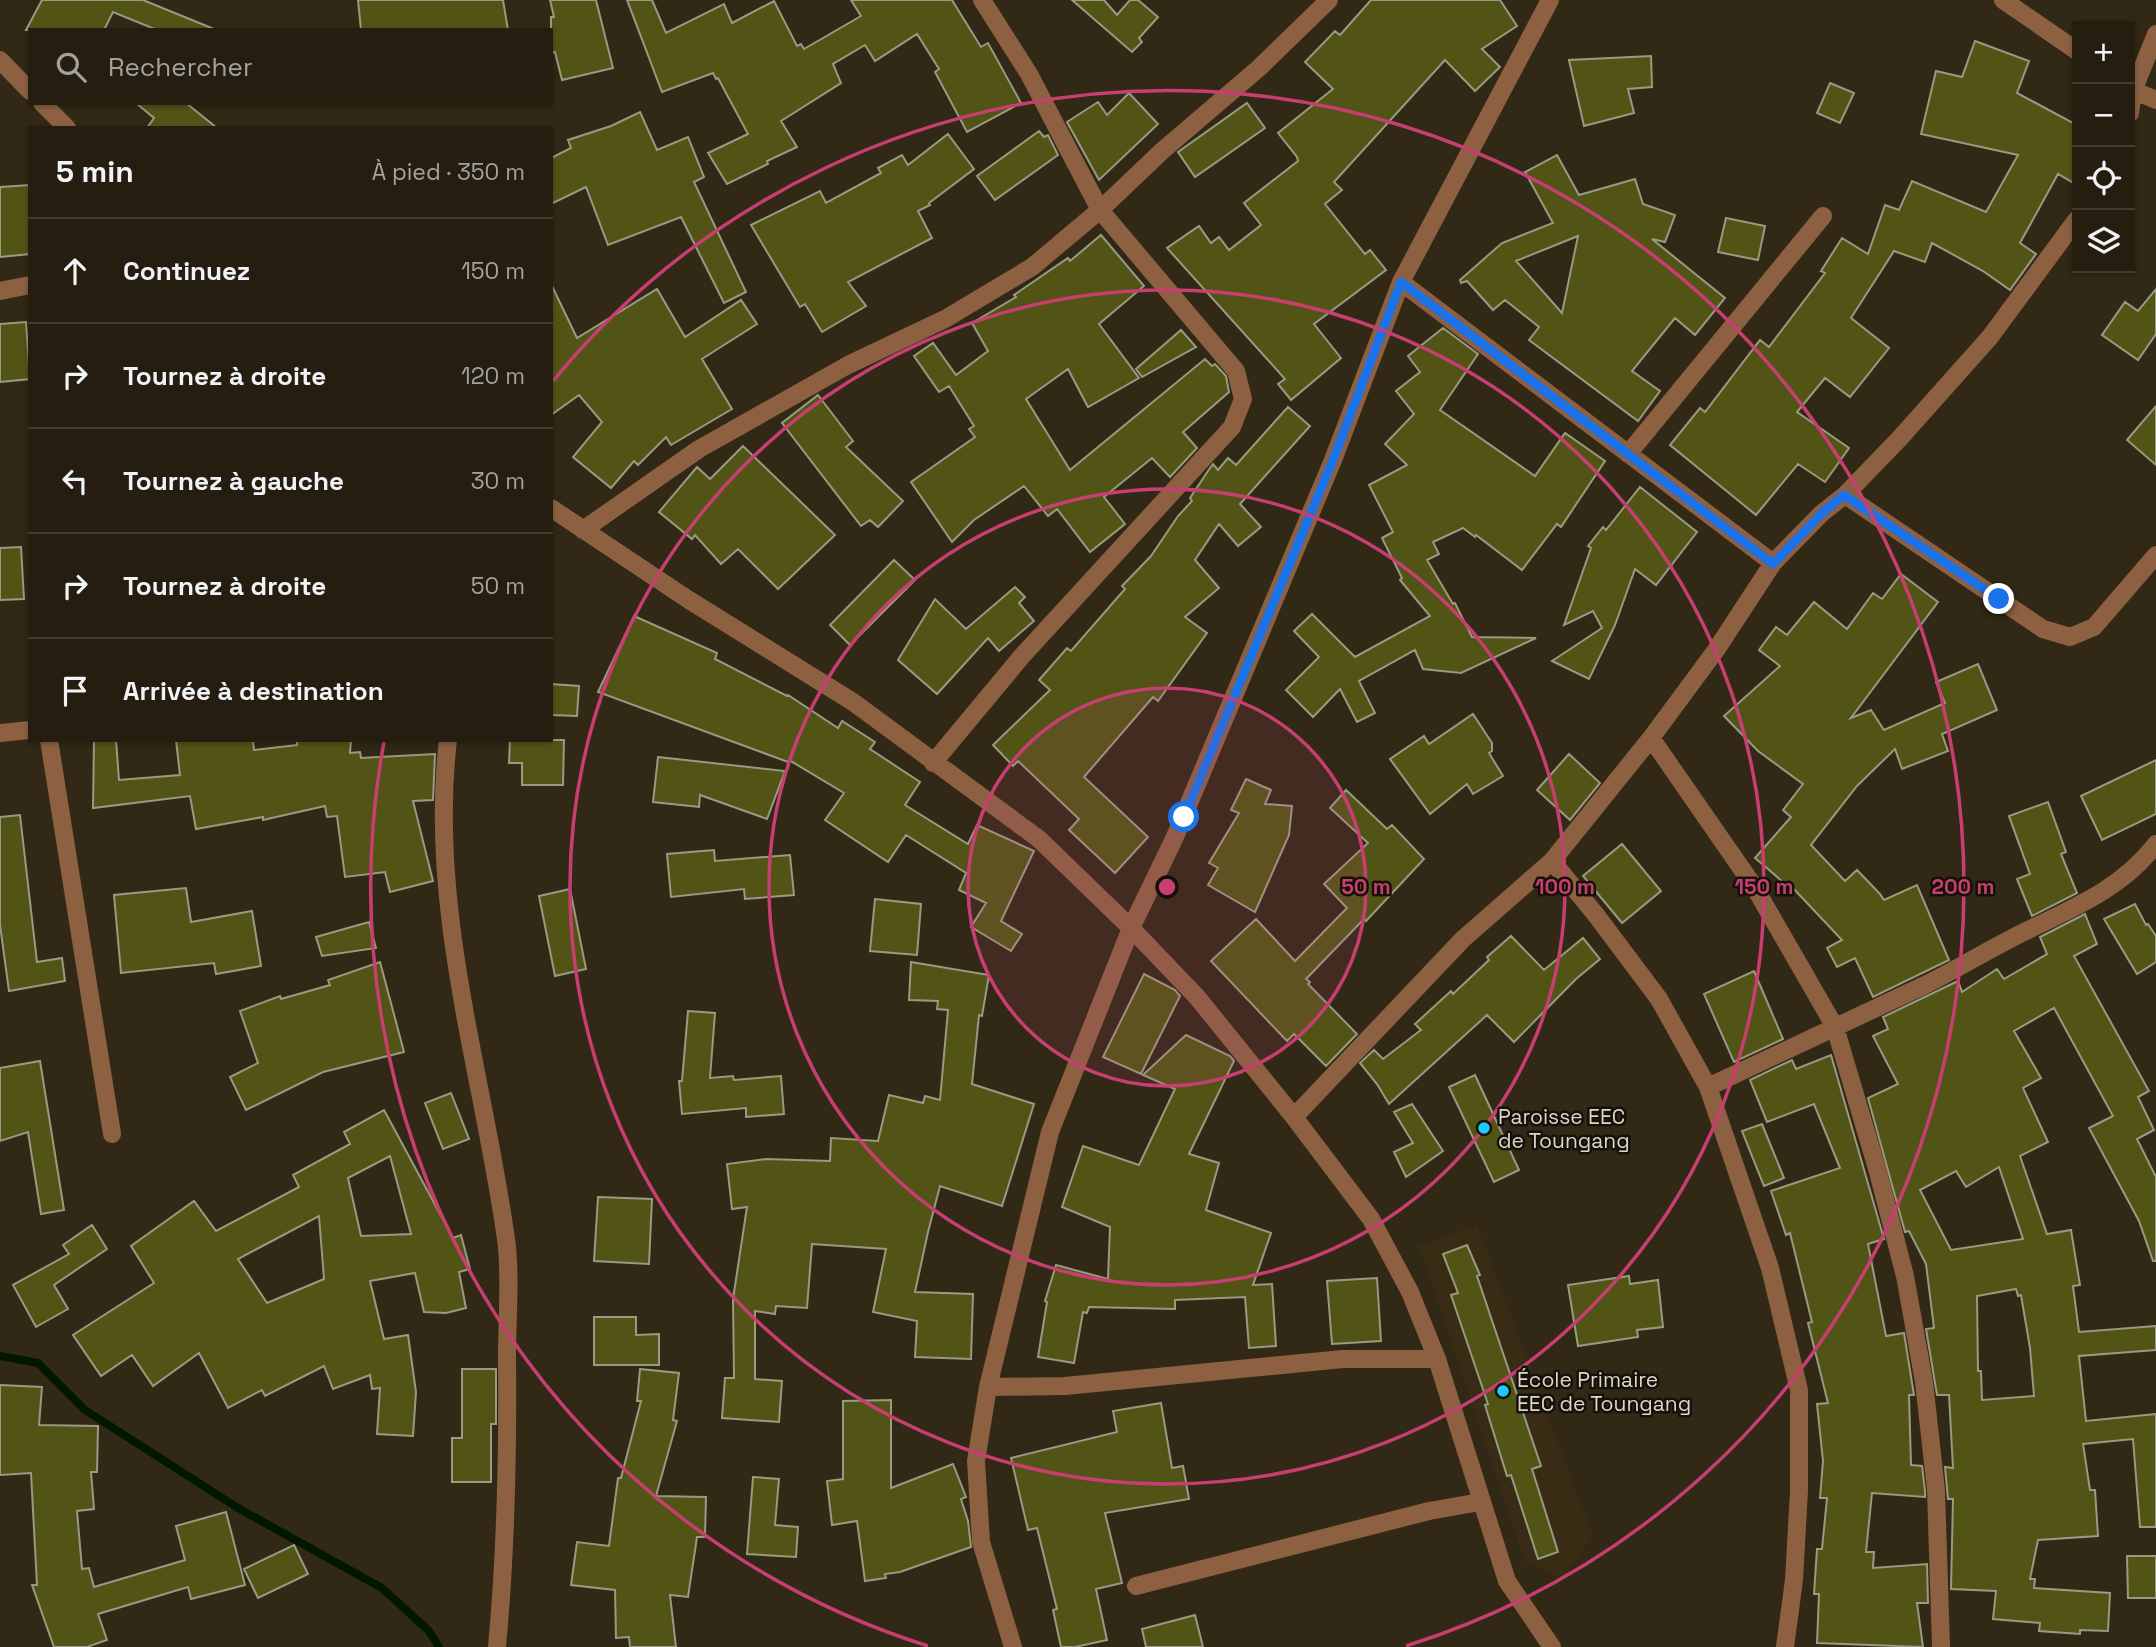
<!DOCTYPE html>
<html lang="fr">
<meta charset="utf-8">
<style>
body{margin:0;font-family:"Space Grotesk",sans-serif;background:#2d2719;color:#f1f3f6}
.controls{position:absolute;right:21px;top:21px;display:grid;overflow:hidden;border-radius:0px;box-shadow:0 2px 5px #0004}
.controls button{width:63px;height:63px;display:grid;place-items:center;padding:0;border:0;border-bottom:2px solid #423c30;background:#251e10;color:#f1f3f6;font:35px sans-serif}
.stop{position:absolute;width:21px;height:21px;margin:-16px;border:5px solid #1a73e8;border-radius:50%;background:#fff}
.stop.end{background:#1a73e8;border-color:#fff;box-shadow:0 2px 7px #0008}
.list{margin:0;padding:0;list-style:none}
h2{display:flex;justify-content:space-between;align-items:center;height:91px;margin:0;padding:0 28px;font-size:30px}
h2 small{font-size:23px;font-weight:400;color:#a3a29f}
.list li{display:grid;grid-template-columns:46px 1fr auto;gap:21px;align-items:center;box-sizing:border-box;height:105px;padding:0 28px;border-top:2px solid #423c30}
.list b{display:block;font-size:26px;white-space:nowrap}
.list em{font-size:23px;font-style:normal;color:#a3a29f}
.icon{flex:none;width:38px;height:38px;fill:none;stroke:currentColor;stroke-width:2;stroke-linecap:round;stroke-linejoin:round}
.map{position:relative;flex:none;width:2156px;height:1647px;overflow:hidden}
.search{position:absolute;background:#251e10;box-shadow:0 2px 5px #0004;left:28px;top:28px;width:525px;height:77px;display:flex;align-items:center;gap:18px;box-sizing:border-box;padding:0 24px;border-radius:0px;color:#a3a29f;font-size:26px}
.panel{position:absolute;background:#251e10;box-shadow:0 2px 5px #0004;left:28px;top:126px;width:525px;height:616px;border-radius:0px}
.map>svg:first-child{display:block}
.built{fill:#392c14}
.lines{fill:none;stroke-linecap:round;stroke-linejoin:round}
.stream{stroke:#021700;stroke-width:8}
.building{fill:#525416;stroke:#989a83;stroke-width:2;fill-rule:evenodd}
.minor{stroke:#8d6042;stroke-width:18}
.route{stroke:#1a73e8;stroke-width:9}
.ring{fill:none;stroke:#c73e71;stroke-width:3.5}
.poi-dot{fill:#1fc9fd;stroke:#151109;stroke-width:2.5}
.labels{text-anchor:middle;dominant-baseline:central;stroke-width:5;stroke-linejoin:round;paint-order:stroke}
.poi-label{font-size:21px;fill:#dcd6cb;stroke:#151109;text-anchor:start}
.centre{fill:#c73e71;stroke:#151109;stroke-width:3.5}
.ring-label{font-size:21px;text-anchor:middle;font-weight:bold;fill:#c73e71;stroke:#151109;stroke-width:5;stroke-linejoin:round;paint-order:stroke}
</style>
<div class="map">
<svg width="2156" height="1647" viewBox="0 0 2156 1647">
<rect width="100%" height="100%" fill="#312816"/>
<path class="built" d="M1477 1224 1593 1536 1562 1579 1525 1562 1419 1246Z"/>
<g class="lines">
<path class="stream" d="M0 1356 38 1363 85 1410 238 1508 382 1588 429 1631 439 1647"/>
</g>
<path class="building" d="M42 0H143L214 29 157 30 113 12 104 30H26Z
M358 0H503L508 30H361Z
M550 0H596L613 68 562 80 555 52 551 53V17H554Z
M627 0H652L666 33 724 4 732 23 774 1 797 46 801 44 804 49 861 16 851 0H952L981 47 988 43 1021 103 967 132 935 72 939 69 917 34 875 61 865 45 833 64 841 83 781 121 797 147 767 161 768 164 727 184 708 153 748 134 718 78 716 79 713 73 662 92Z
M1072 0H1104L1117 15 1130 0H1138L1158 17 1139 38 1142 42 1132 52Z
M1371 0H1500L1517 26 1482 49 1500 67 1475 91 1445 60 1334 182 1342 190 1325 204 1365 254 1370 250 1386 270 1314 324 1341 358 1291 400 1278 384 1285 379 1167 248 1199 226 1211 243 1219 237 1229 250 1261 225 1244 203 1298 161 1297 157 1278 133 1333 89 1305 62 1335 31 1340 35Z
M1975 41 2029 61 2017 93 2077 125V185L2058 174 2020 243 2036 254 2010 290 1983 271 1932 243 1925 262 1894 251 1851 318 1889 348 1850 397 1825 378 1797 412 1849 448 1825 482 1798 464 1756 515 1670 445 1700 408 1705 412 1760 340 1769 347 1825 273 1821 271 1842 238 1868 254 1885 205 1899 210 1912 181 1986 212 2018 155 1921 134 1936 71 1962 77Z
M1651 56 1652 87 1628 89 1634 113 1584 126 1569 60Z
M1830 83 1854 93 1840 123 1817 113Z
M1129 93 1158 124 1099 180 1067 122 1098 102 1107 115Z
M136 103H186L217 128H147L154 118Z
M1247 103 1265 128 1195 177 1178 152Z
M640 112 657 150 688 137 704 177 694 182 746 292 724 303 681 217 608 245 586 187 551 204V158L571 148 568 140 611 126Z
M1039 131 1044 137 1048 135 1058 155 995 200 977 176Z
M948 134 974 169 929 203 930 205 918 211 932 238 848 282 866 306 822 332 805 304 800 307 751 225 820 191 826 203 881 173 878 168 902 155 908 165Z
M1557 155 1579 195 1635 179 1643 204 1675 215 1665 242 1652 239 1725 298 1695 335 1675 318 1632 371 1660 391 1638 421 1529 340 1539 327 1505 300 1493 310 1467 281 1461 283 1460 280 1502 243 1553 223 1525 172ZM1578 236 1562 313 1516 261Z
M30 185V254L0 257V187Z
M1726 218 1765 226 1758 260 1718 252Z
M1101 235 1144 286 1099 324 1139 378 1088 407 1068 369 1026 399 1070 470 1205 359 1212 366 1215 364 1226 376 1229 392 1183 432 1197 448 1170 477 1152 458 1104 497 1125 524 1090 552 1057 509 1048 516 1024 486 974 520 952 542 911 482 975 437 969 429 974 426 949 386 939 392 914 356 933 343 956 375 988 351 972 323 1016 297 1014 295 1068 258 1070 261Z
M551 284 577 338 657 289 685 337 741 300 757 324 702 359 732 409 671 445 666 437 638 465 634 461 611 488 573 457 602 422 579 395 551 415Z
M2156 289V334L2138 360 2102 335 2125 302 2138 311Z
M26 322 30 379 0 382V324Z
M1443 328 1478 354 1440 410 1535 476 1565 433 1605 461 1561 527 1557 524 1522 570 1476 535 1475 537 1463 528 1433 542 1439 554 1427 560 1453 604 1455 603 1472 637 1536 638 1461 673 1423 669 1415 650 1359 681 1375 713 1357 722 1340 689 1313 717 1286 690 1319 657 1294 631 1312 614 1355 657 1430 616 1400 580 1402 578 1382 538 1393 532 1369 485 1407 465 1385 444 1414 414 1396 391 1420 372 1408 356Z
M1181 330 1196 347 1142 377 1136 369Z
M818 395 853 441 846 447 903 501 878 527 870 520 861 526 782 423Z
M2156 406V465L2127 440Z
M1288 407 1310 426 1240 504 1261 527 1238 546 1219 524 1195 560 1219 588 1185 617 1207 633 1158 701 1153 697 1084 777 1148 837 1115 873 1069 830 1079 819 1018 761 1013 766 993 745 1050 690 1039 680 1067 648 1071 651 1125 589 1122 586 1151 556 1178 516 1192 501 1190 498 1210 468 1213 464 1218 470 1228 458 1236 465Z
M743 446 835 535 778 589 738 549 721 564 695 535 692 539 659 512 697 467 710 479Z
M1640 487 1697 532 1656 585 1635 569 1615 625 1589 679 1552 661 1602 628 1593 611 1564 625 1591 548 1588 546 1603 527 1606 530Z
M21 547 24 599 0 600V548Z
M894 560 915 580 850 645 830 625Z
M1901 574 1938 602 1851 718 1871 710 1884 730 1945 703 1936 682 1978 664 1997 710 1942 734 1948 751 1902 769 1895 749 1857 786 1811 845 1845 881 1857 870 1880 894 1884 900 1917 885 1949 960 1873 997 1855 958 1837 967 1827 948 1842 940 1791 886 1790 888 1755 858 1791 817 1783 810 1803 784 1758 751 1724 716 1780 666 1759 650 1776 627 1787 635 1814 602 1847 629 1873 593 1882 599Z
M1015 587 1025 597 1019 603 1034 621 999 651 988 638 937 694 898 660 935 599 966 629Z
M634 616 717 653 715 659 787 696 788 695 838 728 842 721 875 742 870 749 920 782 905 805 968 844 977 825 1034 851 1001 921 1022 934 1011 951 971 927 986 903 959 890 966 873 906 835 888 862 825 820 844 793 789 760 788 762 598 692Z
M551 684 579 686 577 716 551 715Z
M1473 714 1492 743V751L1489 753 1503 776 1473 794 1467 784 1430 814 1390 759 1424 736 1429 744Z
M94 740H116L119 780 180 775 176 740H253L254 750 297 745V740H351L350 753 360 752 361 758 435 754 433 800 413 801 433 881 390 892 385 872 345 877 337 816 327 817 325 806 263 820V817L196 829 190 796 93 808Z
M510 740H564L563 785H522V763H509Z
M1569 754 1600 783 1570 820 1537 790Z
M658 757 785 771 767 819 700 795 699 807 653 802Z
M2156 760V814L2102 840 2081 796Z
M1246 779 1271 790 1265 804 1292 806 1289 835 1255 912 1208 885 1218 868 1209 863 1239 813 1231 810Z
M1346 790 1387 829 1392 825 1424 859 1366 921 1364 919 1306 979 1310 982 1308 984 1357 1034 1326 1066 1294 1034 1287 1041 1211 961 1256 919 1295 961 1347 908 1324 884 1368 843 1330 808Z
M2048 802 2066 852 2061 854 2077 893 2032 916 2017 879 2030 874 2009 816Z
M20 815 37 962 62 958 65 981 9 991 0 925V817Z
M1622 844 1661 891 1622 923 1583 876Z
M714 850 715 861 790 855 794 895 745 899 744 889 671 897 667 854Z
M186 888 191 922 252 911 261 966 216 974 214 963 121 973 114 895Z
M570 889 586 969 555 976 539 896Z
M875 899 921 904 917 955 870 951Z
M2135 904 2146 925 2148 924 2156 936V962L2137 974 2104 919Z
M2085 914 2097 944 2074 956 2149 1091 2138 1097 2154 1130 2137 1139 2156 1177V1261H2153L2139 1221 2089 1128 2113 1116 2054 1008 2014 1031 2041 1078 2023 1088 2048 1142 2020 1156 2047 1234 2071 1230 2080 1285 2073 1286 2079 1332 2156 1326V1350L2079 1356 2086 1421 2156 1414V1527H2140L2133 1439 2083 1444 2090 1490H2095L2098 1536 2038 1540 2030 1579H2035L2034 1588 2110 1593 2108 1631 2080 1630V1634L2039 1631 2040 1623 1993 1619 1996 1591 1951 1589 1953 1499H1948L1945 1467 1953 1468 1949 1395H1937L1926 1329 1934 1328 1926 1264 1909 1231 1905 1232 1868 1098 1898 1084 1873 1036 1888 1029 1883 1017 1958 981 1962 992 1997 969 2004 979 2047 954 2040 937ZM1999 1167 2023 1239 1951 1250 1920 1190 1956 1171 1966 1187ZM2016 1289 2018 1296 2021 1295 2030 1348 2034 1396 1982 1400 1981 1371H1978L1977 1296Z
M369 922 376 948 322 956 316 937Z
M1511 936 1544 970 1583 938 1600 959 1576 979 1514 1042 1487 1015 1389 1104 1377 1084 1360 1063 1374 1050 1383 1059 1421 1030 1415 1024 1451 991 1453 994 1489 960 1487 957Z
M380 962 404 1052 323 1072 246 1110 230 1077 258 1063 240 1011 280 996 281 999 330 985 328 980Z
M911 962 989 975 982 1016 979 1015 972 1084 1034 1104 1002 1206 940 1186 928 1232 915 1292 973 1294 971 1359 915 1357 917 1321 873 1312 886 1249 812 1244 807 1308 776 1306 775 1314 755 1311V1379L782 1381 779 1422 722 1418 725 1378H734L733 1299 747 1207 732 1209 727 1164 766 1159 830 1161 831 1138 878 1141 889 1095 923 1103 925 1096 940 1100 948 1010 937 1009 938 1001 909 1000Z
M1754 971 1783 1039 1734 1062 1704 994Z
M1144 974 1175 990 1180 996 1141 1074 1103 1057Z
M688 1011 715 1013 710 1078 733 1076 734 1080 781 1076 784 1114 746 1117V1108L682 1114 679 1081H682Z
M1186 1035 1230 1056 1234 1061 1189 1154 1219 1163 1206 1210 1271 1233 1253 1285 1272 1284 1276 1346 1249 1348 1245 1297 1175 1300V1309L1089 1307 1087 1313 1083 1312 1074 1363 1038 1357 1047 1302 1045 1301 1056 1265 1108 1279 1110 1227 1062 1207 1083 1146 1139 1165 1175 1089 1143 1075Z
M1831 1055 1884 1239 1868 1244 1886 1336 1904 1333 1914 1395H1909L1911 1465 1922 1466 1925 1491V1497L1872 1493 1866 1552H1874L1873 1568 1927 1564 1928 1603H1917L1923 1647 1817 1643 1819 1594H1814L1817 1549H1822L1827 1498H1820L1823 1461 1817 1404 1828 1403 1808 1323 1812 1322 1790 1233 1786 1235 1771 1191 1840 1168 1814 1104 1767 1122 1750 1080 1792 1060 1796 1069Z
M40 1061 64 1210 41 1214 28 1132 0 1141V1068Z
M1475 1075 1519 1170 1494 1182 1449 1087Z
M451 1093 469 1139 443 1149 425 1103Z
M1412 1104 1443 1151 1406 1177 1394 1152 1413 1143 1394 1112Z
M384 1110 453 1238 461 1235 470 1269 459 1272 466 1308 446 1313 424 1312 415 1273 370 1281 384 1339 408 1335 416 1392 413 1436 377 1434 380 1388 372 1389 370 1375 333 1389 324 1366 265 1396 262 1390 228 1408 199 1353 153 1386 132 1355 101 1376 73 1335 154 1283 131 1246 194 1201 216 1231 299 1187 293 1175 350 1144 344 1132ZM390 1156 411 1234 361 1236 348 1178ZM319 1216 324 1279 267 1303 238 1259Z
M1762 1124 1784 1178 1764 1186 1742 1131Z
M598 1197 652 1199 649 1264 594 1261Z
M92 1225 107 1249 54 1285 68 1309 36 1327 13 1285 69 1254 63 1245Z
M1467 1245 1480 1275 1477 1276 1541 1466 1532 1469 1558 1552 1538 1559 1511 1475 1507 1476 1485 1405 1488 1404 1451 1295 1458 1293 1443 1254Z
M1629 1276 1630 1284 1658 1280 1663 1327 1637 1330 1638 1337 1578 1346 1568 1285Z
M1377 1278 1381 1341 1332 1344 1327 1281Z
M594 1317H636V1335L659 1334V1365H594Z
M462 1369H496V1424H491V1482H452V1438H462Z
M640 1369 679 1373 673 1420 677 1421 656 1496 706 1497 705 1537H697L688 1597 670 1595 676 1647H630L629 1637 616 1638 615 1590 571 1585 577 1542 609 1546 618 1478H621L641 1401H637Z
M0 1385 42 1387 39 1425 98 1426 97 1472H91L94 1509 77 1511 82 1569 89 1568 94 1587 185 1560 176 1526 226 1512 245 1585 191 1599 188 1587 98 1614 107 1640 87 1647H54L32 1585H37L31 1473 0 1475Z
M891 1400V1488L953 1464 966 1497 961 1499 968 1521 971 1547 900 1572 885 1574 886 1578 865 1581 857 1521 832 1525 827 1481 843 1479V1401Z
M1161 1403 1172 1468 1183 1466 1189 1499 1105 1513 1122 1583 1096 1589 1107 1640 1075 1647H1061L1053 1610 1057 1609 1037 1528 1028 1530 1011 1458 1117 1432 1113 1411Z
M753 1477 779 1479 775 1525 798 1527 796 1557 747 1554Z
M294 1545 308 1574 258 1598 244 1569Z
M2127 1556H2156V1598H2128Z
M1195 1615 1203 1647H1146L1142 1629Z"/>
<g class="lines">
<path class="minor" d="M2003 0 2077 51
M0 60 30 91
M2130 89 2156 100
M42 103 67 128
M2130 113 2133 91 2156 34
M1401 282 1773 563
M0 291 30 285
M1628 454 1823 216
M1845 495 2043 629 2070 637 2094 627 2156 555
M551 508 689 600 853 702 1039 839 1131 928 1197 997 1294 1117 1371 1219 1410 1292 1437 1359 1507 1581 1552 1647
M583 530 699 449 848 365 945 319 1032 267 1100 210 1162 151 1259 68 1329 0
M0 733 30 730
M1651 738 1755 888 1835 1027 1878 1172 1905 1276 1924 1382 1936 1490 1941 1647
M49 740 112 1134
M448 740C428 908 483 1074 506 1239 511 1273 507 1320 507 1356 508 1453 506 1550 497 1647
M933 763 1022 656 1232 427 1243 399 1236 371 1100 210 1029 74 982 0
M1552 861 1596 915 1659 999 1708 1087 1770 1268 1799 1390V1491L1794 1580 1785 1647
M1708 1087C1780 1053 1853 1019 1925 985 1957 969 1988 950 2020 934 2070 909 2121 890 2156 844
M1294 1117 1463 939 1552 861 1651 738 1716 650 1773 563 1822 513 1845 495 1900 438 1990 337 2077 219
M988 1387 1065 1386 1343 1359H1437
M1136 1586 1429 1511 1480 1502
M1013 1647 981 1542 976 1461 988 1387 1050 1132 1131 928 1174 839 1333 460 1401 282 1550 0"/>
</g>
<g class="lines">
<path class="route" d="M1184 817 1333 460 1401 282 1773 564 1822 513 1844 495 1999 599"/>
</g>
<circle cx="1167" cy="887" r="199" fill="#c73e71" fill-opacity=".12"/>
<g class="ring">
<circle cx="1167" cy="887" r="199"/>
<circle cx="1167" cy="887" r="398"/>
<circle cx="1167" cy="887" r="597"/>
<path d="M928 1646A796 796 0 0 1 384 742M553 381A796 796 0 1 1 1406 1646"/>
</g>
<g class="poi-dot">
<circle cx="1484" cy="1128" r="7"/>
<circle cx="1503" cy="1391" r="7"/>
</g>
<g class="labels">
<g class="poi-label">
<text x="1498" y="1116">Paroisse EEC<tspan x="1498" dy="24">de Toungang</tspan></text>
<text x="1517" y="1379">École Primaire<tspan x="1517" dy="24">EEC de Toungang</tspan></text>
</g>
</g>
<circle cx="1167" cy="887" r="10" class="centre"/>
<g class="ring-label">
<text x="1366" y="894">50 m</text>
<text x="1565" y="894">100 m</text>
<text x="1764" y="894">150 m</text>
<text x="1963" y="894">200 m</text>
</g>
</svg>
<div class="controls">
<button>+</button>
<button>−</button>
<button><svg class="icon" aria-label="locate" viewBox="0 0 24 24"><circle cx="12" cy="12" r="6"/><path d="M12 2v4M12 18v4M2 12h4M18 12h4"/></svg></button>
<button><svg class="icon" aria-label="layers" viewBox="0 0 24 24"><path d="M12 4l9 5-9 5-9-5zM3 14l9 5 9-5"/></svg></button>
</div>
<div class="stop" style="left:1184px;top:817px"></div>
<div class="stop end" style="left:1999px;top:599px"></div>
<div class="search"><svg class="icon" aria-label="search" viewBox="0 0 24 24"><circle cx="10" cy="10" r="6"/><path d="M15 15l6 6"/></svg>Rechercher</div>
<section class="panel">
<h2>5 min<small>À pied · 350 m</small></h2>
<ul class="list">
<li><svg class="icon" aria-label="ahead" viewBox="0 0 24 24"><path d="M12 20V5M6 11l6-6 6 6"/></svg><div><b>Continuez</b></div><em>150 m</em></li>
<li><svg class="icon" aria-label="right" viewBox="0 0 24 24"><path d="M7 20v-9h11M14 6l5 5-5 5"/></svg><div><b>Tournez à droite</b></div><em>120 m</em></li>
<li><svg class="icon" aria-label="left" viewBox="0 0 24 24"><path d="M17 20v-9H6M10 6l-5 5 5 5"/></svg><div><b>Tournez à gauche</b></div><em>30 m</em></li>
<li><svg class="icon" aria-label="right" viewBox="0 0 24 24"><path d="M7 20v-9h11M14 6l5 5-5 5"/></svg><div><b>Tournez à droite</b></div><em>50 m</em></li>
<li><svg class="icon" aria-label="arrive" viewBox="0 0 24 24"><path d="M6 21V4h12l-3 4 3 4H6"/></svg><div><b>Arrivée à destination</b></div></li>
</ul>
</section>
</div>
